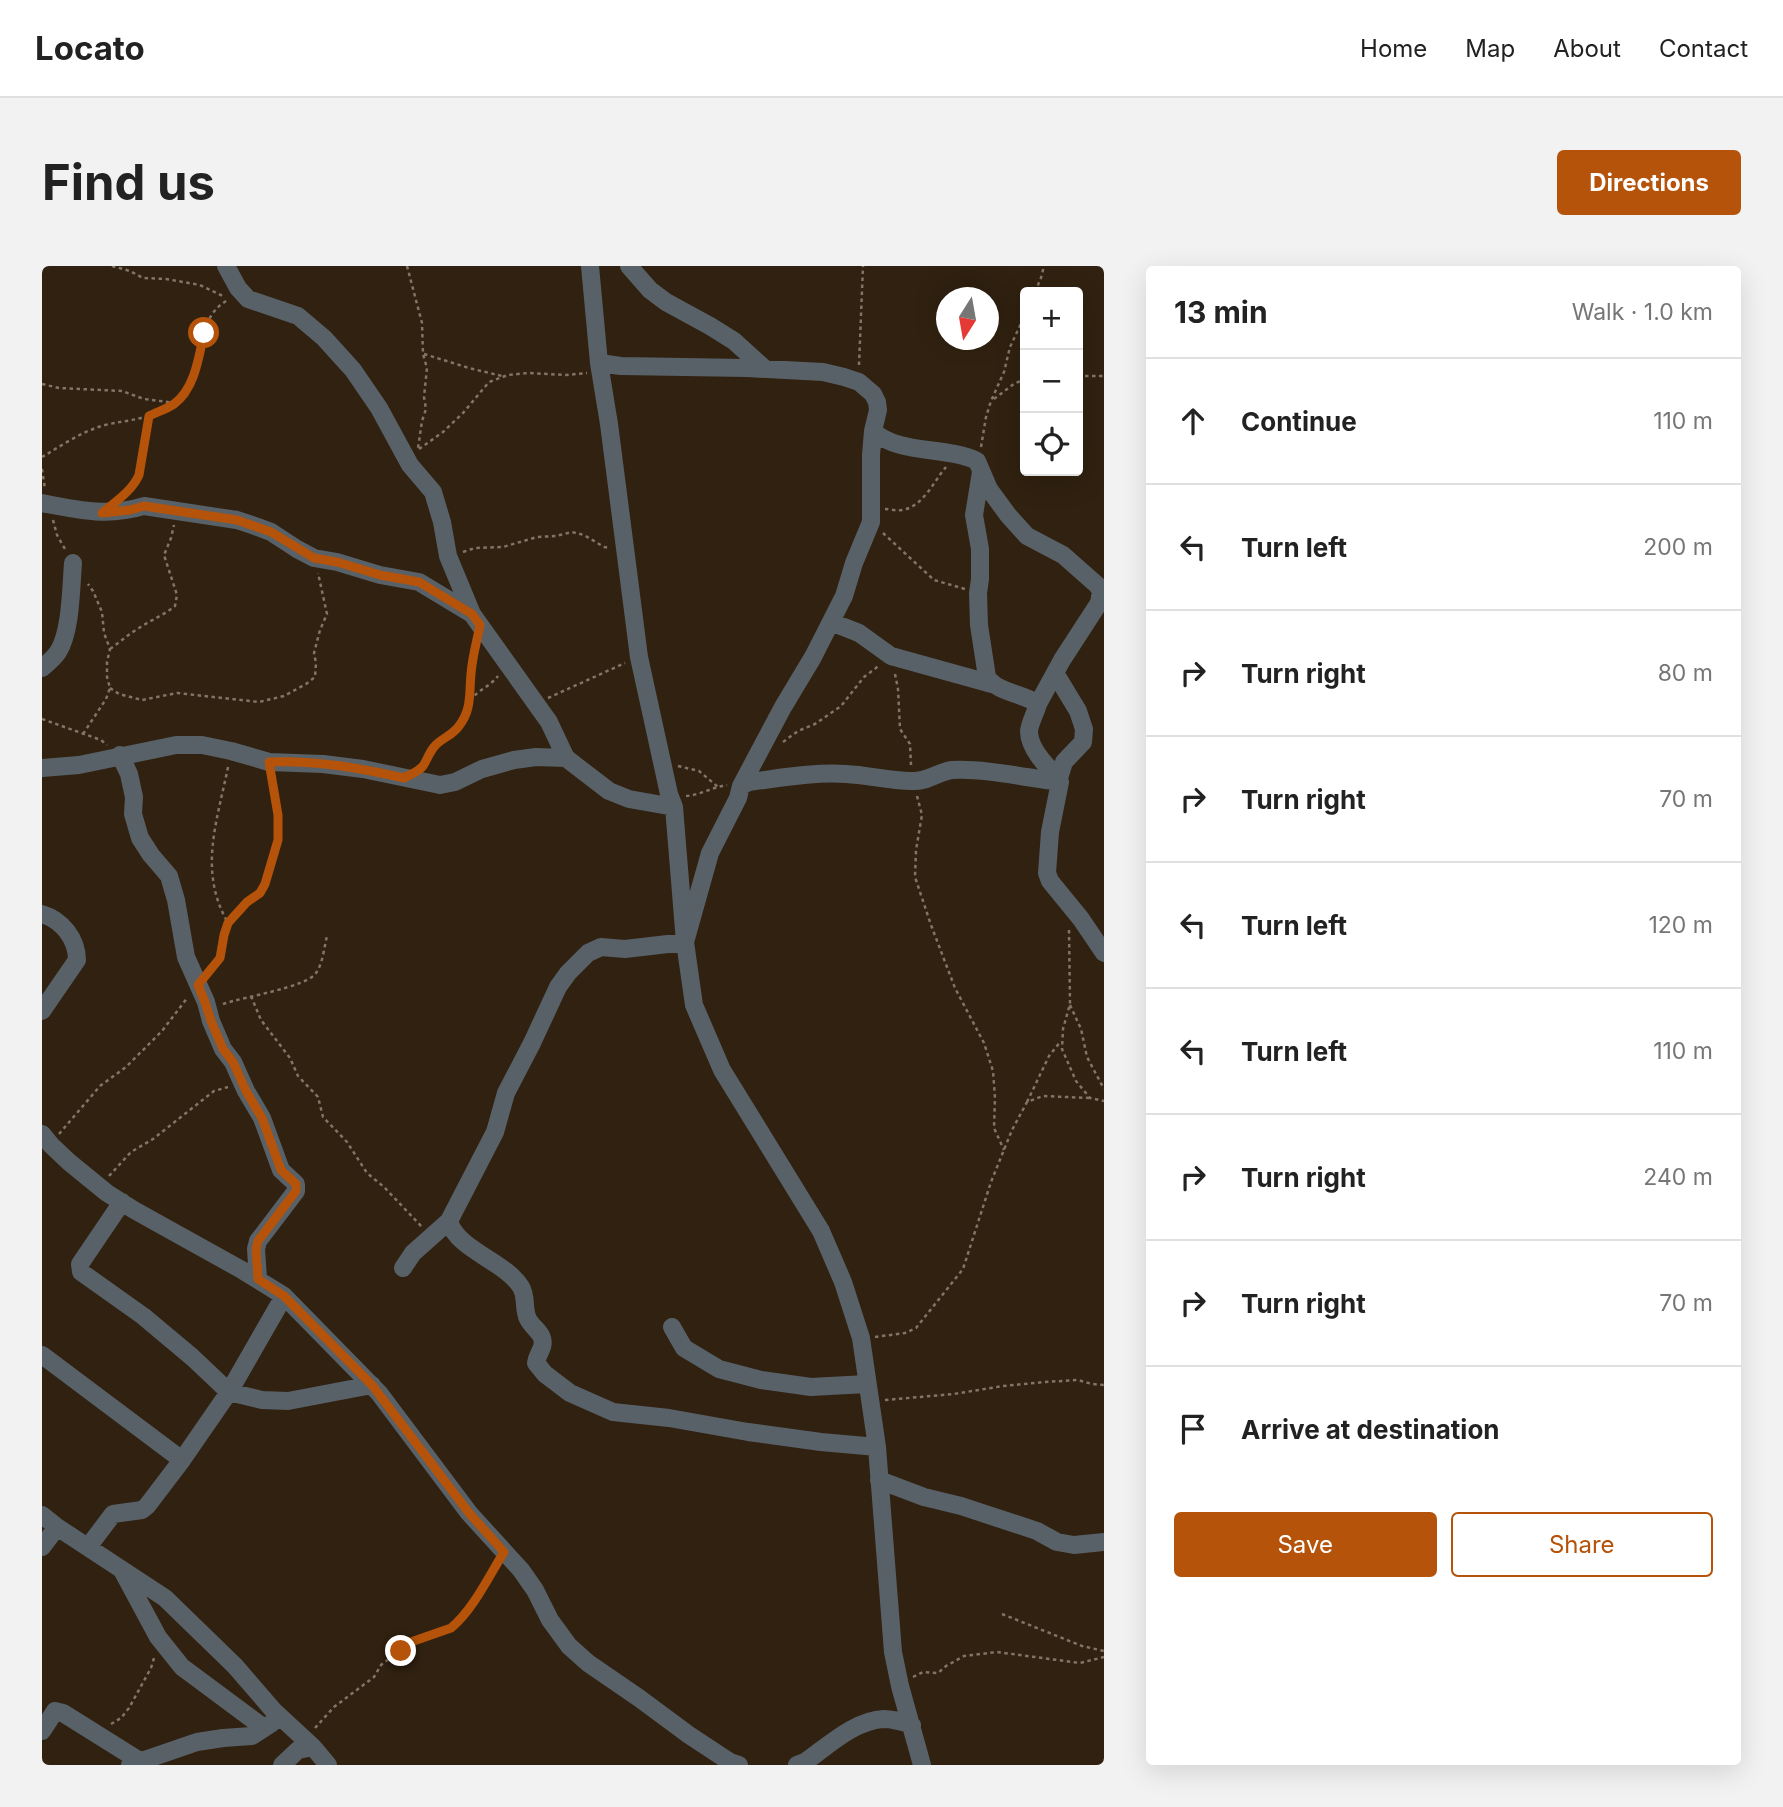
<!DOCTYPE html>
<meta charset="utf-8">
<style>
body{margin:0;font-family:Inter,sans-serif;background:#f2f2f2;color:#222}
.controls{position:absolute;right:21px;top:21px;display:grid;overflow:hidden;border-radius:7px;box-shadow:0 7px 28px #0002}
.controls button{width:63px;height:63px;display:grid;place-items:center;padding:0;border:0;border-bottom:2px solid #e0e0e0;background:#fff;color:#222;font:35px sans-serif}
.compass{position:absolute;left:894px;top:21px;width:63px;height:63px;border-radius:50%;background:#fff;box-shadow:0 7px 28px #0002;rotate:191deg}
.stop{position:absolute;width:21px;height:21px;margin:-16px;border:5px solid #b45309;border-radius:50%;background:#fff}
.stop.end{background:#b45309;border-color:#fff;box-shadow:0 2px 7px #0008}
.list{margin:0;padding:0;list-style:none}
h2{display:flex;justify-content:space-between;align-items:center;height:91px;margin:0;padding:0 28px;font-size:30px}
h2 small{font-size:23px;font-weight:400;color:#767676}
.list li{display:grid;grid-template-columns:46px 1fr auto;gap:21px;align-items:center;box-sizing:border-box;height:126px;padding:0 28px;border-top:2px solid #e0e0e0}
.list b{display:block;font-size:26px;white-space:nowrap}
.list em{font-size:23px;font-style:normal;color:#767676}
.actions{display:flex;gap:14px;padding:21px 28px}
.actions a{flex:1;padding:16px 0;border:2px solid #b45309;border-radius:7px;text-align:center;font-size:24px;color:#b45309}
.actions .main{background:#b45309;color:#fff}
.icon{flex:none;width:38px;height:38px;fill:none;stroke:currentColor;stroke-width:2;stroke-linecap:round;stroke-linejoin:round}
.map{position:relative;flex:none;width:1062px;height:1499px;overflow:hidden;border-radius:7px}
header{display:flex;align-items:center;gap:42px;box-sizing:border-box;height:98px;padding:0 35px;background:#fff;border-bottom:2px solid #e0e0e0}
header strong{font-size:33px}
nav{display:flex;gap:38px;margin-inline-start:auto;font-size:24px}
.intro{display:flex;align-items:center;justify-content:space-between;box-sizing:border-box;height:168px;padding:0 42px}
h1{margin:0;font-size:49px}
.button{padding:18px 32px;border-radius:7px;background:#b45309;color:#fff;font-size:24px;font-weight:700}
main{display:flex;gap:42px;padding:0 42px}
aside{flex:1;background:#fff;border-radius:7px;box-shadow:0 7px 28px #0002}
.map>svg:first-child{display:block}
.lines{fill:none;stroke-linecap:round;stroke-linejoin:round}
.path{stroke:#827567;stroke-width:2.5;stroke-dasharray:3.5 3.5;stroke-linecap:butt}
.minor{stroke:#586168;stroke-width:18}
.route{stroke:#b45309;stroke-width:9}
</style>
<header>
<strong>Locato</strong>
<nav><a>Home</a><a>Map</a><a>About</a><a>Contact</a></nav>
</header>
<div class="intro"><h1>Find us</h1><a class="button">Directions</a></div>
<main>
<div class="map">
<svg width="1062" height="1499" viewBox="0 0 1062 1499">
<rect width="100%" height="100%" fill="#302110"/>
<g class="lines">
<path class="path" d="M70 0 88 5 101 12 124 13 158 19 183 31
M365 0 380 57 381 88 385 102 382 131 384 143 380 155 376 182
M993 26 999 12 1002 0
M382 88 427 102 460 110
M817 99 821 0
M1036 110H1062
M0 118 17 122 80 125 102 133 134 137
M952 133 973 117 983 114
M939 181 944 151 949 135 962 106 968 81 983 49
M377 183 401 166 421 147 447 116 466 109 486 107 524 109 545 107
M0 191C19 180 40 165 63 159 84 154 98 155 120 144 124 142 130 140 134 137 166 110 148 54 186 34
M0 203 3 223
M81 229 94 216 97 209 107 151
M843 243C848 243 854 245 860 244 881 241 892 215 904 201
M11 254 15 269 23 283
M841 267 892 314 923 323
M421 286 433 282 461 281 495 271 514 270 530 266 542 269 562 281 568 282
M68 383C78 376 87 368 97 362 109 354 122 349 133 340L135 329 122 289 129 272 132 259
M853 408 856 423 858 463 868 478 869 499
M68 422 77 428 100 434 135 427 217 436 242 430 264 418 273 411 274 397 272 387 278 364 285 348 276 307
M429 432V409L434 380
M506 432 583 397
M0 453 59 474 65 479
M41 468 64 433 68 422 65 411V396L68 383 62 367 60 346 51 325 46 318
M741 476 756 465 773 458 799 440 822 411 838 399
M636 500 657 505 676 521
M186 501C175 556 156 605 186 657
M380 501C385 494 388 483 395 478 403 471 410 470 417 461 424 452 424 440 431 431 439 423 449 419 456 410
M644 530C658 529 671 521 685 519
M875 530 880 549 874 584 873 611 889 659 913 722 942 777 951 805 953 832 952 862 962 884
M1027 664 1028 738 1021 763 1020 783 1034 815 1048 832 1062 835
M167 707 178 692 182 669 186 657 206 636 218 627 223 618 236 574V549L230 513
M209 730 219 754 248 792 256 810 276 831 281 851 305 876 325 907 342 921 380 961
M181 738C201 731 265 721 274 707 281 697 282 682 285 670
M1028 739 1039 763 1045 791 1062 823
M985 836 1007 790 1019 775
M17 868 58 820 84 801 120 765 146 731
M67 910 89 886 111 873 172 825 186 821
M833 1071 863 1067 874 1062 921 1003 949 916 970 864 985 836 1001 830 1048 832
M843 1134 912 1128 961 1120 1003 1116 1036 1114 1050 1118 1062 1119
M960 1348 1040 1380 1062 1385
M871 1411 881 1406 896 1407 904 1400 922 1390 955 1386 1038 1397 1062 1391
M69 1458 79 1452 87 1442 109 1402 112 1392
M273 1462 292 1441 332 1411 339 1399 369 1376 409 1362 415 1358 455 1297"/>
<path class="minor" d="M184 0 196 22 206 33 256 50 282 72 311 104 337 142 368 199 391 226 400 256 406 290 430 348 507 456 524 492 567 525 587 533 632 541
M548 0 557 97 567 158 597 391 627 528 632 541 643 676 652 739 680 804 779 965 801 1016 819 1072 835 1181 851 1386 858 1420 880 1499
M587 0 608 24 624 36 668 60 692 75 723 103
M831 165C857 189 904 180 935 195L947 223 966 249 985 270 1021 289 1055 319 1059 325 1057 337 1020 394 996 438
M939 206 932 249 938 283V313L936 327 937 359 945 411C956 427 980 427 996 438 994 446 988 456 987 465 987 483 1005 501 1017 512L1018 516 1008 566 1005 607 1008 615 1039 653 1062 687
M0 237C36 244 66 251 102 240L195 254 213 260 229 266 255 283 272 292 295 296 338 309 377 316 430 348
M789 356 817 367 849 390 950 418
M0 402C6 397 12 392 16 386 29 366 29 322 31 297
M1013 407 1036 445 1042 463 1041 476 1022 496 1017 512
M78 489 87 508 92 531 91 548 98 572 109 589 127 610 134 634 144 691 164 736 169 755 181 783 191 796 204 825 220 852 239 904 254 918V925L216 975 214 983 216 1013
M0 502 37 499 134 479H160L189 485 227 496 281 498 321 503 398 519 413 516 440 503 472 494 494 491 524 492
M699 520 707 516C739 512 772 506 804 508 826 509 847 515 869 515 887 516 895 506 910 504 941 502 986 512 1018 516
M0 648C20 654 35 673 35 694L0 745
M0 868 9 879 27 896 65 927 92 944 200 1004 242 1030 337 1127 427 1247 479 1304 493 1324 508 1354 527 1380 546 1397 597 1432 647 1469 688 1496 697 1499
M80 936 38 998 39 1006 101 1050 150 1091 187 1126 220 1134 246 1135 330 1119
M407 955C415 984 463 995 479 1021 485 1031 481 1043 486 1053 491 1063 504 1068 500 1081 498 1087 495 1090 494 1097L503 1108 528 1127 571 1146 627 1152 706 1166 779 1176 835 1181
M361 1002 371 987 407 955 453 866 464 827 490 777 516 721 526 707 546 687 559 681 583 683 643 676 668 587 696 532 699 520 741 441 771 391 802 330 812 297 829 256V189L831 165 836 144 835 136 831 128 817 116 802 111 781 106 705 102 579 100 557 97
M630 1061 642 1082 677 1103 719 1114 769 1121 825 1118
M0 1089 140 1194
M837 1214 882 1231 919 1240 995 1265 1015 1276 1032 1279 1062 1276
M0 1249 15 1261 123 1332 193 1400 231 1444 271 1481 286 1499
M0 1281 15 1261
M46 1281 71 1248 100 1244 105 1240 140 1194 187 1126 242 1030
M81 1306 116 1371 140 1401 222 1462
M0 1465 13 1445 21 1447 104 1499
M88 1499 155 1476 181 1472 210 1470 230 1457
M240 1499 256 1484 271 1481
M755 1499 763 1496C786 1480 813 1454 842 1453 852 1453 861 1456 870 1459"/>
</g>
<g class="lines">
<path class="route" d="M162 67C157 90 153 123 132 138 125 143 115 146 107 150L97 209C90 225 73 236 60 247L88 244 102 240 195 254 229 266 272 292 295 296 338 309 377 316 430 348 438 359C435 375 430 392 429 408 427 428 430 443 417 460 409 471 399 472 392 481 387 487 385 494 381 500 376 506 369 508 362 512 318 502 273 494 227 496L236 549V574L223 618 218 627 205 636 186 657 182 669 178 692 156 719 163 736 169 755 181 783 191 796 204 825 220 852 239 904 254 918V925L216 975 214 983 216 1013 242 1030 330 1119 427 1247 462 1286C447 1310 431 1344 409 1362L369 1376 359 1385"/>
</g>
</svg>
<div class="controls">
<button>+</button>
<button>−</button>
<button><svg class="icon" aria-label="locate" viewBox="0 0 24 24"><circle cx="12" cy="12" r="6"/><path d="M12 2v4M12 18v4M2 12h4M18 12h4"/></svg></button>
</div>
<svg class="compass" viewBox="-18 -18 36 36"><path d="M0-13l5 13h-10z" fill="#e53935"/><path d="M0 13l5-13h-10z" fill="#767676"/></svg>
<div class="stop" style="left:162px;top:67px"></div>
<div class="stop end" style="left:359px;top:1385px"></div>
</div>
<aside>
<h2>13 min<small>Walk · 1.0 km</small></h2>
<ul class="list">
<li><svg class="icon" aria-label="ahead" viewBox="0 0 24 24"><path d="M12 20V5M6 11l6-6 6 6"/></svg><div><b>Continue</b></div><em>110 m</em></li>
<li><svg class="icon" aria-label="left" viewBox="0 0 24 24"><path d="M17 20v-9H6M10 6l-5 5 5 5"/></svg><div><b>Turn left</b></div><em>200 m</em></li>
<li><svg class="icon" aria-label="right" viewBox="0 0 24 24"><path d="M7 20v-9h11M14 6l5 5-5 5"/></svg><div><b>Turn right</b></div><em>80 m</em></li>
<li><svg class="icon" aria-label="right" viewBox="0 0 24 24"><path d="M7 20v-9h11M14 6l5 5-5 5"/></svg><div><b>Turn right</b></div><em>70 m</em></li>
<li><svg class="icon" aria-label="left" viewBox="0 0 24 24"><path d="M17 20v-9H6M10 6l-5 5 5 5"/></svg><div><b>Turn left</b></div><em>120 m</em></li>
<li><svg class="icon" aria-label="left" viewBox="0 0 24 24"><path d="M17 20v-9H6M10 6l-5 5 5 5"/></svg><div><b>Turn left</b></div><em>110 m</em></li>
<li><svg class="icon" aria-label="right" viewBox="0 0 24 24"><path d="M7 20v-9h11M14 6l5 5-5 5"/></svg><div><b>Turn right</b></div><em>240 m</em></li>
<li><svg class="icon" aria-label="right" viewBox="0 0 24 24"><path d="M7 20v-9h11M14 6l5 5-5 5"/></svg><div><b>Turn right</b></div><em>70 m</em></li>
<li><svg class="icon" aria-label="arrive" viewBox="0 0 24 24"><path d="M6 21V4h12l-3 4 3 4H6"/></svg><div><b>Arrive at destination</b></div></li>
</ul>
<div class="actions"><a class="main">Save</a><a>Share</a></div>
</aside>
</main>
